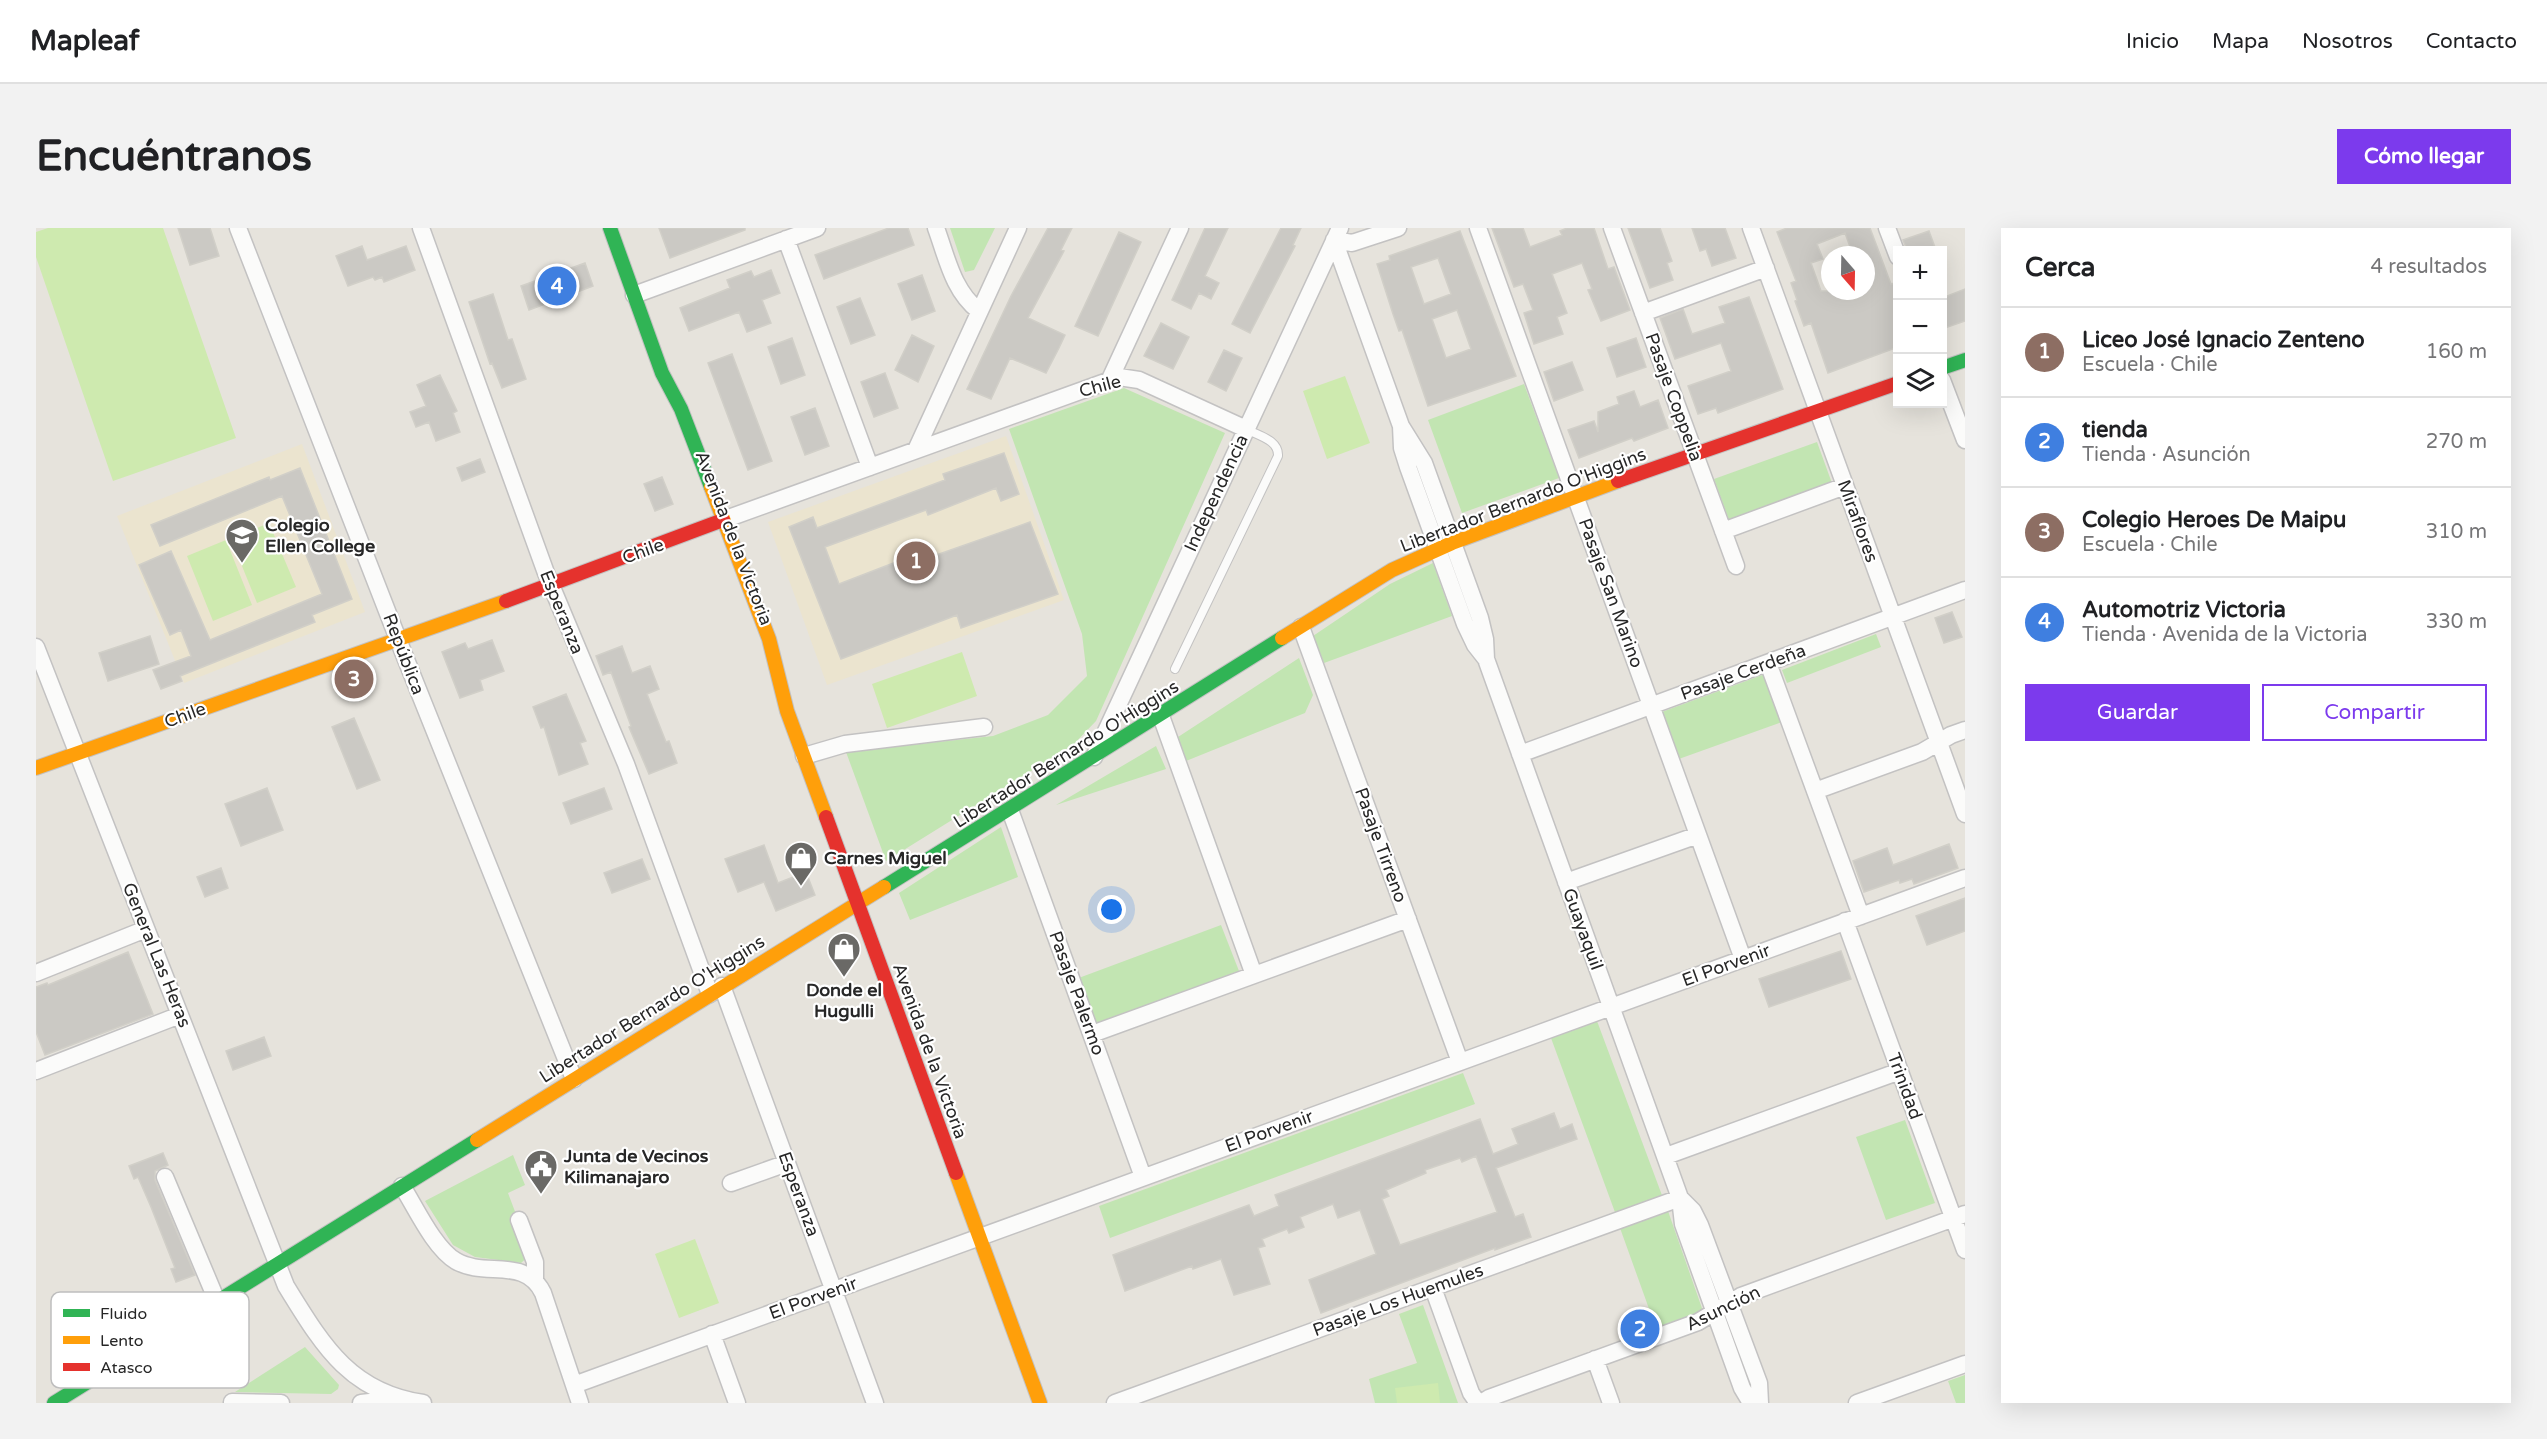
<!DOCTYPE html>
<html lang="es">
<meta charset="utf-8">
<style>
body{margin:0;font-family:"Varela Round",sans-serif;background:#f2f2f2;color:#202124}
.controls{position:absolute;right:18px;top:18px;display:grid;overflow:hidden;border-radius:0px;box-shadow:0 6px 24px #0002}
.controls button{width:54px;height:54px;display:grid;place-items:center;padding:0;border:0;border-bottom:2px solid #e0e0e0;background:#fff;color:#202124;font:30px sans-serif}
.compass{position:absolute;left:1785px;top:18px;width:54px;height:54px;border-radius:50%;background:#fff;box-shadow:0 6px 24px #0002;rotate:160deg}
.you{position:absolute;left:1076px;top:682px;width:21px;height:21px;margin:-15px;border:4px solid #fff;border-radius:50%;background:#1a73e8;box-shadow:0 0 0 9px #1a73e833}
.badge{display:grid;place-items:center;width:39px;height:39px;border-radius:50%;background:#7c3aed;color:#fff;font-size:20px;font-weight:700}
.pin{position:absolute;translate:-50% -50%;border:3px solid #fff;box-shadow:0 2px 6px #0006}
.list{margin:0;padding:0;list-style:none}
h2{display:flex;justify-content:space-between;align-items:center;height:78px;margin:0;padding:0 24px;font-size:26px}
h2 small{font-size:20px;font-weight:400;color:#757577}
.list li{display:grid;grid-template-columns:39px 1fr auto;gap:18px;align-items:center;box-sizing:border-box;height:90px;padding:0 24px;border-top:2px solid #e0e0e0}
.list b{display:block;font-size:22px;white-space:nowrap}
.list p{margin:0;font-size:20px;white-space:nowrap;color:#757577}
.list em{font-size:20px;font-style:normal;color:#757577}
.actions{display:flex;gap:12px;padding:18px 24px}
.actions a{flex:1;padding:14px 0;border:2px solid #7c3aed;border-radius:0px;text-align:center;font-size:21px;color:#7c3aed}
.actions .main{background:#7c3aed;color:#fff}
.icon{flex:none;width:33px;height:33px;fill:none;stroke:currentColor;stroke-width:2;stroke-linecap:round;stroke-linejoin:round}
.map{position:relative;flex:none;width:1929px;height:1175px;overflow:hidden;border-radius:0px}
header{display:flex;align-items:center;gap:36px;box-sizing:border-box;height:84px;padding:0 30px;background:#fff;border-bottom:2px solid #e0e0e0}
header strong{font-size:28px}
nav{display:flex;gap:33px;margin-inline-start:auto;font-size:21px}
.intro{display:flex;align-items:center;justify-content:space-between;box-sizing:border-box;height:144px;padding:0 36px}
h1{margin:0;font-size:42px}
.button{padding:15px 27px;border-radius:0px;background:#7c3aed;color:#fff;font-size:21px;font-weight:700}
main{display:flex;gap:36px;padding:0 36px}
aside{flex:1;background:#fff;border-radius:0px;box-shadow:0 6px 24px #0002}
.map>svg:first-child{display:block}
.education{fill:#ebe4cf}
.green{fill:#c2e5b2}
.pitch{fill:#ceeaaf}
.building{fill:#cbc9c4;stroke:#d1cfc8;stroke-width:1.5;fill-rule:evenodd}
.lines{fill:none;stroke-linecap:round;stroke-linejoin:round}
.lane-casing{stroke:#c3c2c2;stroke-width:10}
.street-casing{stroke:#c3c2c2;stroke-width:19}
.fast-casing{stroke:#c3c2c2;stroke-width:16}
.slow-casing{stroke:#c3c2c2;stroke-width:16}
.jam-casing{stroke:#c3c2c2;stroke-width:16}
.lane{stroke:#fbfbfa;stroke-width:8}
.street{stroke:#fbfbfa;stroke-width:16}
.fast{stroke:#30b455;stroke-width:14}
.slow{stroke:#ff9f0a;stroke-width:14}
.jam{stroke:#e5322d;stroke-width:14}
.labels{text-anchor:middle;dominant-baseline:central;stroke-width:4.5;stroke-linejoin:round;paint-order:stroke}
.street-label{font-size:18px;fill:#272727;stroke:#fff}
.poi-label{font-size:18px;font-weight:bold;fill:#272727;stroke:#fff;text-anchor:start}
.key{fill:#fff;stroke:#bebebe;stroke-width:1.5}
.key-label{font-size:16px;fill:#272727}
</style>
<header>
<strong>Mapleaf</strong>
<nav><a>Inicio</a><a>Mapa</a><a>Nosotros</a><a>Contacto</a></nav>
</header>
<div class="intro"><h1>Encuéntranos</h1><a class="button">Cómo llegar</a></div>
<main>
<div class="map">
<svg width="1929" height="1175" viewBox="0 0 1929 1175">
<rect width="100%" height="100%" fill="#e6e3dc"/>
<path class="education" d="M970 208 1028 372 791 457 732 294Z
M266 216 329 384 148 455 81 288Z"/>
<path class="green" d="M914 0H959L938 42 929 44Z
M1488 156 1523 250 1426 285 1392 192Z
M1088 160 1189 205 1060 493 1037 517 850 633 810 524 957 508 1012 487 1051 448 1046 406 973 201Z
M1781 214 1797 258 1694 295 1678 251Z
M1397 335 1416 388 1288 435 1277 408 1354 356Z
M1840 406 1845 419 1751 455 1746 442Z
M1263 430 1277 467 1269 485 1150 533 1142 509Z
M1729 446 1746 494 1640 532 1623 485Z
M1120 518 1130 541 1020 577Z
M965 599 982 649 874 692 863 665Z
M1185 697 1203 743 1058 798 1040 751Z
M1561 793 1627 970 1580 987 1515 810Z
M1427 845 1439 876 1074 1010 1063 978Z
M1869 892 1899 975 1850 992 1820 909Z
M477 927 489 957 472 965 495 1026 485 1035 439 1029 417 1017 389 973Z
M1632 983 1668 1086 1621 1103 1584 1000Z
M1387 1077 1422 1175H1339L1333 1151 1381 1135 1363 1086Z
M269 1119 303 1157 302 1161 295 1166 199 1164Z
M1929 1147V1175H1920L1912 1153Z"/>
<path class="pitch" d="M12 0H127L200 210 77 253 0 29V4Z
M1309 148 1334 215 1291 231 1267 163Z
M233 295 260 359 221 375 195 311Z
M190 312 216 377 177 393 151 328Z
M926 424 941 468 851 500 836 456Z
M659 1011 683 1075 643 1090 619 1026Z
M1402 1155 1404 1175H1361L1359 1160Z"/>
<path class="building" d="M142 0H174L183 28 154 37Z
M623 0H709V2L634 30Z
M853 0H872L878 17 788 51 779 27Z
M1012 0H1036L1025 22 1028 23 992 90 1029 107 1023 120 1010 145 974 130 955 171 931 161 975 68Z
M1169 0H1192L1169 48 1183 55 1175 71 1163 65 1155 81 1136 72Z
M1245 0H1265L1257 17 1259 18 1214 105 1196 96Z
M1456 0H1487L1494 19 1526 7 1524 3 1531 0H1558L1572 41 1578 39 1594 82 1565 93 1552 62 1556 61 1546 35 1516 46 1531 85 1521 89 1527 106 1498 116 1488 85 1497 82 1487 56 1478 59Z
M1592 0H1624L1636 33 1631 35 1637 52 1614 60Z
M1656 0H1689L1700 30 1676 38 1670 21 1664 23Z
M1751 0H1834L1855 56 1862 54V119L1792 145 1775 95 1768 98 1759 73 1761 72 1755 55 1760 53 1741 4ZM1809 5 1817 27H1830V63H1785L1775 35 1787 31 1781 16Z
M1424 3 1480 148 1392 178 1366 102 1363 103 1357 86 1341 36 1354 32 1353 28ZM1402 30 1415 66 1388 76 1375 39ZM1421 82 1435 121 1410 130 1396 91Z
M1893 3 1900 22H1871L1867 12Z
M1083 4 1105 14 1062 108 1039 98Z
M326 18 331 32 370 18 379 42 348 54 346 49 339 52 337 49 312 58 300 28Z
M549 35 557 58 493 82 485 58Z
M735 42 744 65 726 72 735 95 711 104 703 84 653 103 644 80 694 60 691 52 715 43 718 49Z
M886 47 899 83 876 92 862 56Z
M1929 61V93L1906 101V70Z
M457 66 472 112 476 111 490 151 466 160 456 135 454 136 433 74Z
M1713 69 1747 161 1682 185 1680 180 1662 186 1652 158 1695 143 1685 115 1639 131 1624 90 1647 81 1656 106 1689 95 1683 79Z
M824 70 839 107 815 116 801 79Z
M1125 95 1153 109 1137 141 1108 128Z
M876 107 898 118 882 154 859 142Z
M756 110 769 147 745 156 732 119Z
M1600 110 1610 139 1581 149 1571 120Z
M1188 122 1206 130 1190 163 1172 154Z
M696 126 736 233 712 242 672 135Z
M1536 134 1547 162 1518 173 1508 144Z
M849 145 862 180 838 189 825 154Z
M404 147 421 183 417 185 424 204 400 213 393 194 380 199 374 184 390 178 381 157Z
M1598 163 1604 179 1622 172 1632 200 1598 213 1596 210 1543 230 1532 202 1558 193 1562 204V184L1583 176 1581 169Z
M779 180 793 218 769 227 755 189Z
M968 225 983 266 965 273 960 260 892 287 890 282 789 319 803 356 886 324 889 331 994 294 1022 366 925 400 921 387 805 431 753 299 777 289 781 300 909 252 907 246Z
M444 231 449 244 426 253 421 240Z
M264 240 316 371 276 387 279 394 144 448 146 453 125 461 117 442 155 428 145 402 134 407 103 337 135 323 174 412 286 366 246 268 124 318 115 297 233 249 234 252Z
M626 249 637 276 619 283 608 256Z
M1916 384 1926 409 1908 415 1899 390Z
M114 408 123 436 72 453 63 425Z
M456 412 468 443 444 452 447 462 424 470 406 424 429 415 432 421Z
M586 418 596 445 614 438 623 461 611 466 630 514 633 513 641 535 613 546 593 499 595 498 575 444 567 447 560 428Z
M530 466 550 513 544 515 552 536 523 547 508 499 505 500 497 479Z
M318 490 344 552 321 561 296 499Z
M231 560 247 602 205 618 189 576Z
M568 560 576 581 535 596 527 575Z
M1913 616 1922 640 1878 656 1876 651 1864 655 1863 652 1828 664 1817 633 1851 620 1857 637Z
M728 617 742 655 770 644 779 667 740 683 728 654 702 664 689 631Z
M606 631 614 651 576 665 568 645Z
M185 640 192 660 169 669 161 649Z
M1929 670V703L1891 717 1880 688Z
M1805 723 1815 751 1733 779 1723 751Z
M92 724 117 786 9 827 0 804V759L11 755 12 757Z
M228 809 235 828 197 842 190 823Z
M1518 885 1524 901 1536 896 1541 911 1460 940 1479 989 1487 986 1495 1009 1459 1022V1020L1285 1085 1273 1052 1340 1026 1324 982 1302 990 1297 976 1264 989 1268 999 1253 1005 1251 1001 1226 1011 1229 1018 1222 1020 1234 1056 1198 1067 1185 1031 1157 1041 1156 1038 1089 1063 1077 1027 1213 977 1218 988 1243 978 1239 967 1444 891 1457 926 1482 916 1476 901ZM1440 928 1461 984 1364 1017 1346 971 1353 968 1350 962 1390 945 1389 942 1424 930 1426 934Z
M127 925 132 937 119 943V952L159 1047 140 1054 135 1041 139 1040 115 979 102 949 98 951 93 938Z"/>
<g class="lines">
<g class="lane-casing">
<path id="lane" d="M1139 441 1242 228C1243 212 1223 208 1210 201"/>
</g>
<g class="street-casing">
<path id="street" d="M202 0 367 424 538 851
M385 0 510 345 590 536 674 766
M900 0C911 30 917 63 943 83
M1442 0 1707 731
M1576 0 1700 338
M1715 0 1929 586
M1851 0 1862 29
M750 11 834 239
M1298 12 1365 198 1366 220 1372 239 1429 396 1439 417 1450 431
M1298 12 1316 15 1362 0
M598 67 781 0
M1607 85 1730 40
M1074 151 1144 0
M1906 152 1929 212
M1365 198 1388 235 1444 390 1449 411 1450 431 1644 970 1647 996 1706 1160 1715 1175
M880 222 982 0
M687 292 1083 149 1103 152 1210 201
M1687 303 1809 258
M1265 399 1424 834
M0 419 250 1058C286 1116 313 1164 387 1175
M1732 435 1825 688
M1125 488 1218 747
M1484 526 1929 362
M768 528 809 516 948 499
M1058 529 1304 0
M1779 563 1886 524 1915 507 1929 502
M974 582 1107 949
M1530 654 1662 607
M1809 693 1929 1022
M0 745 110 701
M686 758 839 1175
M1056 806 1372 691
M0 843 144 787
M1630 928 1864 843
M129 949 181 1073
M695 955 751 935
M366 958C380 980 398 1020 420 1033 449 1050 489 1028 507 1065L544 1175
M1644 970 1657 983 1664 997 1723 1155 1724 1175
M483 992 499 1034V1053
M1397 1060 1435 1165 1442 1175
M676 1106 701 1175
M1559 1131 1575 1175
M538 1157 1929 650
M196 1174 245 1175
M325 1175 361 1171
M1079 1175 1644 970
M1445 1175 1453 1170 1662 1094 1705 1068 1929 986
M1821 1175 1929 1136"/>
</g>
<g class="fast-casing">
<path id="fast" d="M574 0 626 145 645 181 675 259
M1906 140 1929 132
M848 659 1246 410
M18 1175 441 912"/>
</g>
<g class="slow-casing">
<path id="slow" d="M675 259 733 411 751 483 790 589
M1246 410 1356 342 1416 315 1582 253
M0 540 470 373
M441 912 848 659
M920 945 1004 1175"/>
</g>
<g class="jam-casing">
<path id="jam" d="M1582 253 1862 155
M470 373 687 292
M790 589 920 945"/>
</g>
<use href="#lane" class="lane"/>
<use href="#street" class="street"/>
<use href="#fast" class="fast"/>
<use href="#slow" class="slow"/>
<use href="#jam" class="jam"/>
</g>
<defs>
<g id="school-pin" transform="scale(1.725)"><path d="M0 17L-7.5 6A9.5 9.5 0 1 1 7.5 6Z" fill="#6a6966" stroke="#fff"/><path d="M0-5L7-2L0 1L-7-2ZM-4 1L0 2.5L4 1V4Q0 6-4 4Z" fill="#fff"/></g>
<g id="shop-pin" transform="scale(1.725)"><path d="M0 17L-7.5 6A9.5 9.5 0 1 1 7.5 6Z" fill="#6a6966" stroke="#fff"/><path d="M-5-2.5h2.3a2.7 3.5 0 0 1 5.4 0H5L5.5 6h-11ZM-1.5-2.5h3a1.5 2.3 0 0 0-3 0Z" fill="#fff"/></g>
<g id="civic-pin" transform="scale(1.725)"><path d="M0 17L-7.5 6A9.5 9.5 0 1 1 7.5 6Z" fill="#6a6966" stroke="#fff"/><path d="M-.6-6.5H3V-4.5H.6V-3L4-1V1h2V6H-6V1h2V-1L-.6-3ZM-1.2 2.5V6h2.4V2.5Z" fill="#fff"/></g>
</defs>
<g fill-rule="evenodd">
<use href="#school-pin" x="206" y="307"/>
<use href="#shop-pin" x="765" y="630"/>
<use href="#shop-pin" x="808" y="721"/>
<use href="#civic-pin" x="505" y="938"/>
</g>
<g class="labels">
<g class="street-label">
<text transform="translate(1064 158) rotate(-15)">Chile</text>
<text transform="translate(1638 169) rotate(70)">Pasaje Coppelia</text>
<text transform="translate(1180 265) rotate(-65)">Independencia</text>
<text transform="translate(1487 272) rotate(-21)">Libertador Bernardo O'Higgins</text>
<text transform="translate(1822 293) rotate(70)">Miraflores</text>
<text transform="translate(698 310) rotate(69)">Avenida de la Victoria</text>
<text transform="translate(607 323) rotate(-20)">Chile</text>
<text transform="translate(1575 365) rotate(70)">Pasaje San Marino</text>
<text transform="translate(526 384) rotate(68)">Esperanza</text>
<text transform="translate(368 426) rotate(69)">República</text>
<text transform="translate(1707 444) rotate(-20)">Pasaje Cerdeña</text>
<text transform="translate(149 487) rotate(-20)">Chile</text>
<text transform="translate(1030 526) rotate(-32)">Libertador Bernardo O'Higgins</text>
<text transform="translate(1345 617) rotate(70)">Pasaje Tirreno</text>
<text transform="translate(1547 701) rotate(70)">Guayaquil</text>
<text transform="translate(121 727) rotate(68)">General Las Heras</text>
<text transform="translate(1690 737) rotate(-20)">El Porvenir</text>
<text transform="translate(1041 765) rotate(70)">Pasaje Palermo</text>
<text transform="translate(616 781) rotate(-32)">Libertador Bernardo O'Higgins</text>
<text transform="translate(894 823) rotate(70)">Avenida de la Victoria</text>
<text transform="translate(1869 858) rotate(70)">Trinidad</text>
<text transform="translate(1233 903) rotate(-20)">El Porvenir</text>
<text transform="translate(763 966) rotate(70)">Esperanza</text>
<text transform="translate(777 1070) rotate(-20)">El Porvenir</text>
<text transform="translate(1362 1072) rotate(-20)">Pasaje Los Huemules</text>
<text transform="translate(1687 1080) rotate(-26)">Asunción</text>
</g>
<g class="poi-label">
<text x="229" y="297">Colegio<tspan x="229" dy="21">Ellen College</tspan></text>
<text x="788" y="630">Carnes Miguel</text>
<text x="808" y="762" text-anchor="middle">Donde el<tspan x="808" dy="21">Hugulli</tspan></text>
<text x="528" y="928">Junta de Vecinos<tspan x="528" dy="21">Kilimanajaro</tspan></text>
</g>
</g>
<rect x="15" y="1064" width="198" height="96" rx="9" class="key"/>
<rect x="27" y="1081" width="27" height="8" fill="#30b455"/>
<rect x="27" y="1108" width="27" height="8" fill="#ff9f0a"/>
<rect x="27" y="1135" width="27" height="8" fill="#e5322d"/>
<g class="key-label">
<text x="64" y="1091">Fluido</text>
<text x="64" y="1118">Lento</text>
<text x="64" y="1145">Atasco</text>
</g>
</svg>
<div class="controls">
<button>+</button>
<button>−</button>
<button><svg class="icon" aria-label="layers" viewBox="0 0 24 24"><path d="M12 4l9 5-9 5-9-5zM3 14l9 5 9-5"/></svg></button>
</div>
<svg class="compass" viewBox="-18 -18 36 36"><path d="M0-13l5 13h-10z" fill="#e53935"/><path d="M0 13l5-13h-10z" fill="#757577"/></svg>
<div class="you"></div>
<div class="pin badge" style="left:880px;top:333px;background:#8d6e63">1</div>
<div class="pin badge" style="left:1604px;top:1101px;background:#3f7fe0">2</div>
<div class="pin badge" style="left:318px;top:451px;background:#8d6e63">3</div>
<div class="pin badge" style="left:521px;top:58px;background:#3f7fe0">4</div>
</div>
<aside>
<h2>Cerca<small>4 resultados</small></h2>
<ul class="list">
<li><span class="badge" style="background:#8d6e63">1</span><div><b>Liceo José Ignacio Zenteno</b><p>Escuela · Chile</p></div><em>160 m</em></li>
<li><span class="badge" style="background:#3f7fe0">2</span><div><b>tienda</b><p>Tienda · Asunción</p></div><em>270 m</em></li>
<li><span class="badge" style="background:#8d6e63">3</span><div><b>Colegio Heroes De Maipu</b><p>Escuela · Chile</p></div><em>310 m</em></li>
<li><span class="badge" style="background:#3f7fe0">4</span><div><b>Automotriz Victoria</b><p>Tienda · Avenida de la Victoria</p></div><em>330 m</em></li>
</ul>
<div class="actions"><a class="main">Guardar</a><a>Compartir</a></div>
</aside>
</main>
